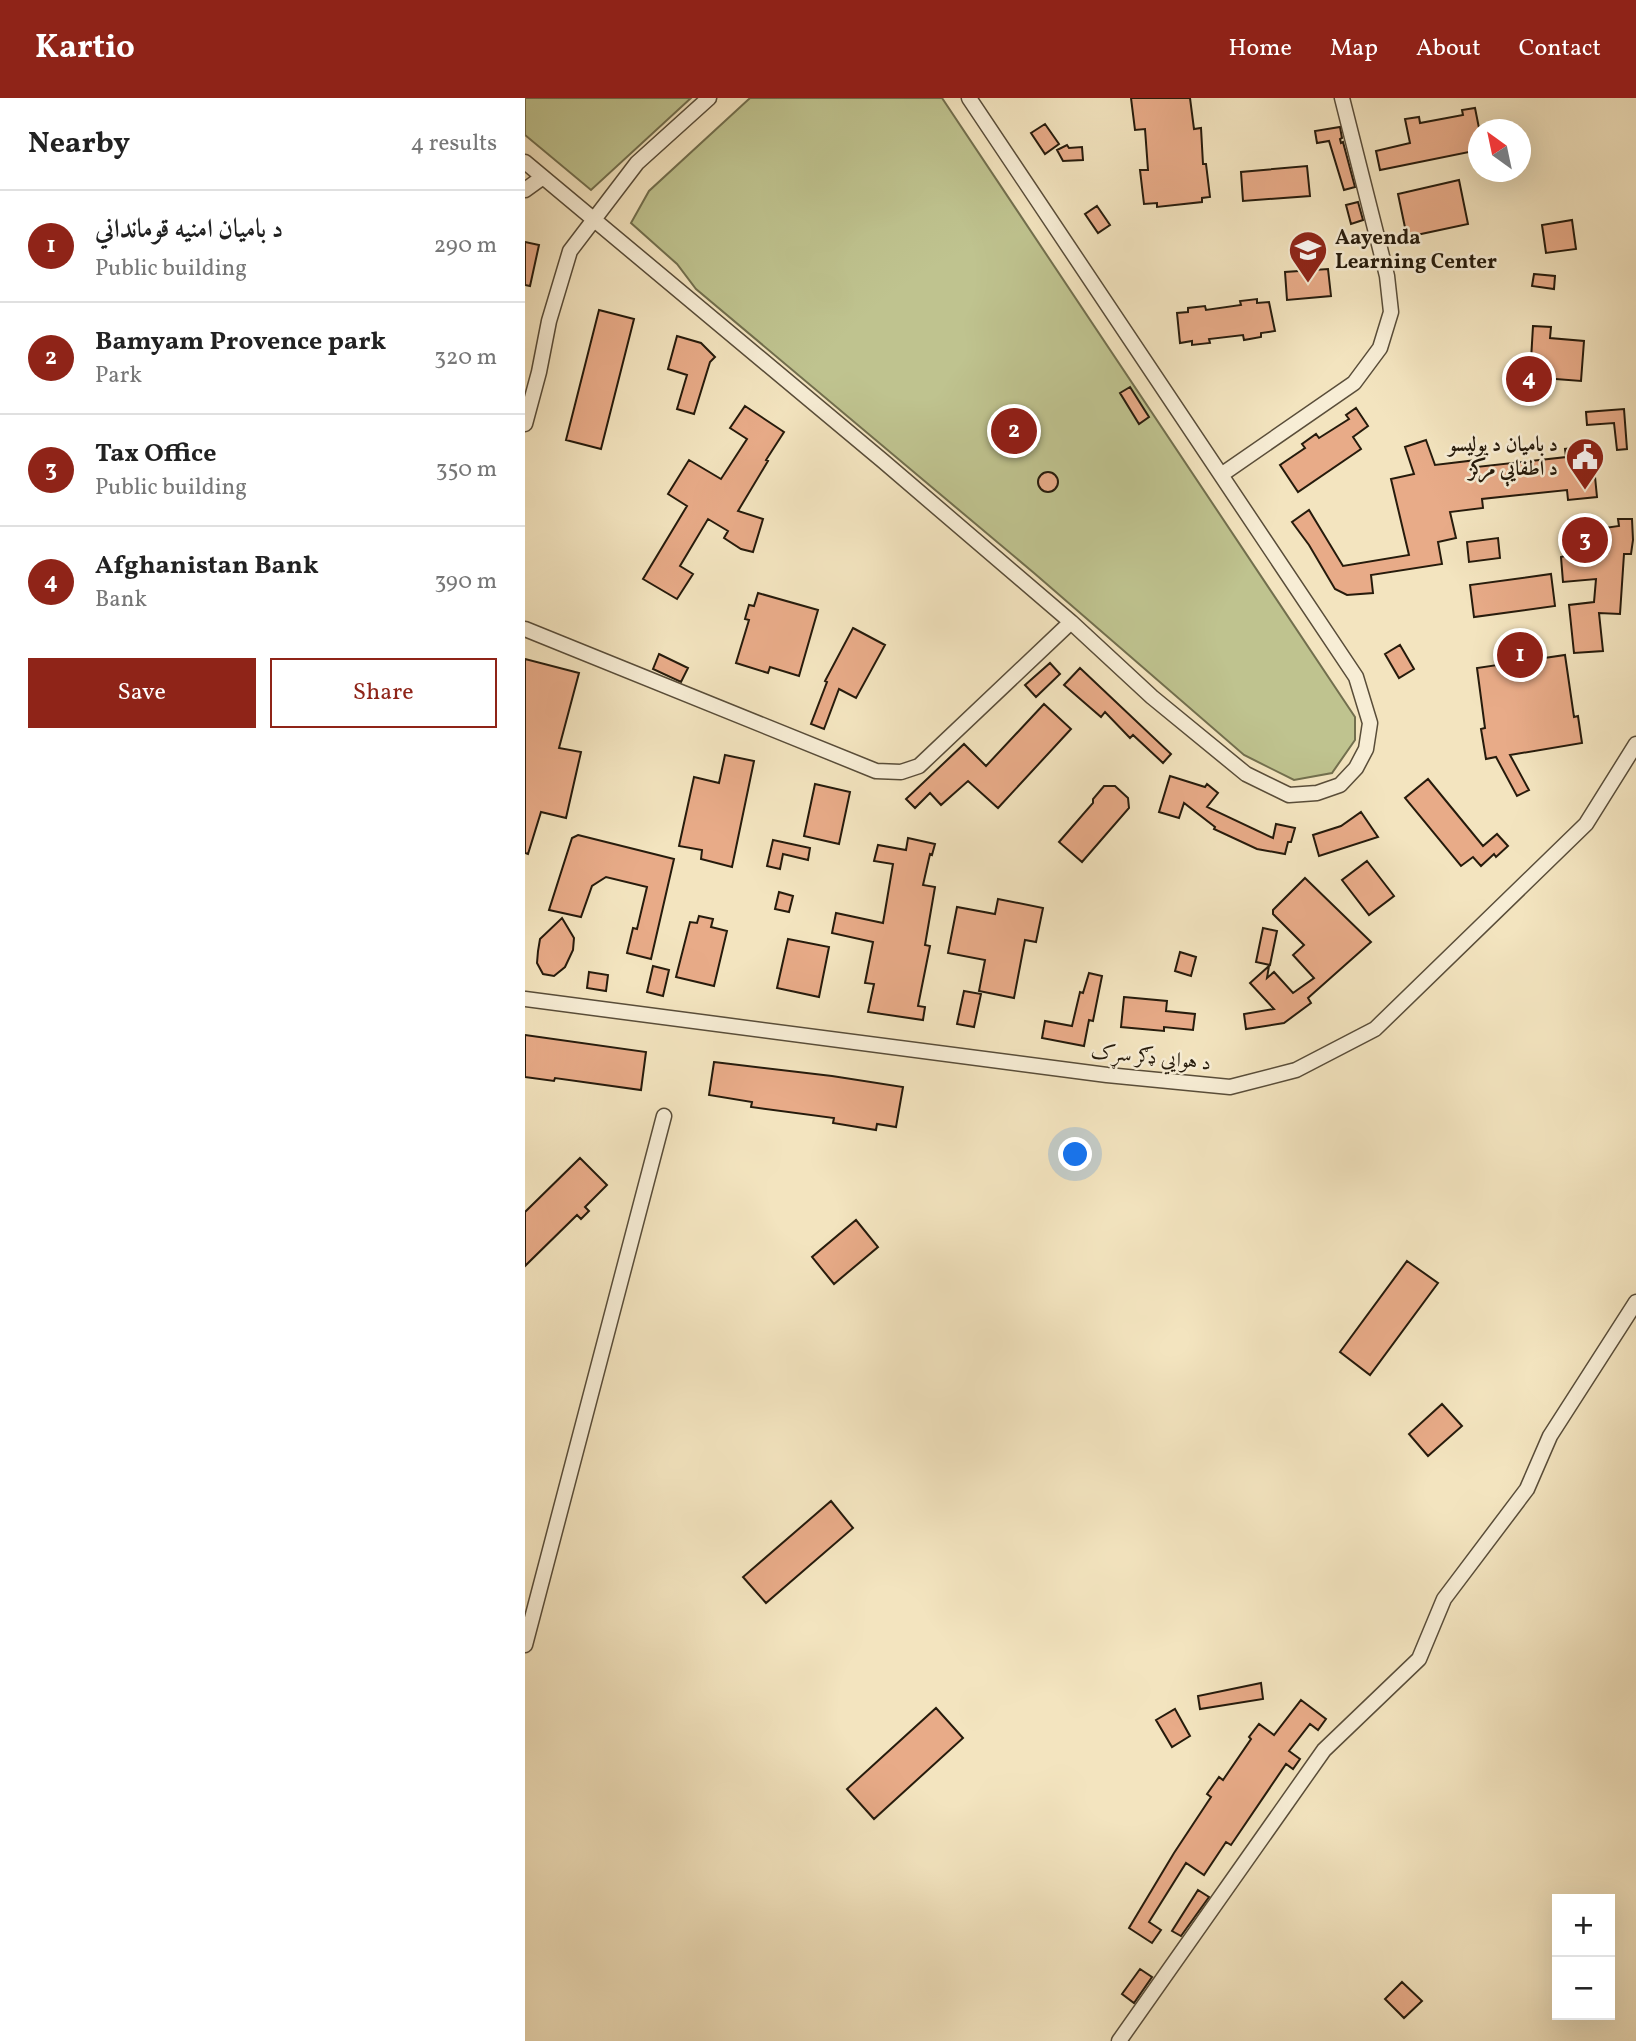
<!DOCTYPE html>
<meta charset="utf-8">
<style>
body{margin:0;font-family:Vollkorn,Amiri,serif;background:#f2f2f2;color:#222}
.controls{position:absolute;right:21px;bottom:21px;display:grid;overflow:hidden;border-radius:0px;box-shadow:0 7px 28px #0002}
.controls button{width:63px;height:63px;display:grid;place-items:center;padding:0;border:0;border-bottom:2px solid #e0e0e0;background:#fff;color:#222;font:35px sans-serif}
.compass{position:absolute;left:943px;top:21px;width:63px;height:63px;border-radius:50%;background:#fff;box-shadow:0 7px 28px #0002;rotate:327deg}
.you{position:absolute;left:551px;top:1057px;width:24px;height:24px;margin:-18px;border:5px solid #fff;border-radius:50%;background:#1a73e8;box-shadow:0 0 0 10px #1a73e833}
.badge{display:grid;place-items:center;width:46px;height:46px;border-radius:50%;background:#8f2418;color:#fff;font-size:23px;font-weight:700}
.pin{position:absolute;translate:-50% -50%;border:4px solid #fff;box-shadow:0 2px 7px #0006}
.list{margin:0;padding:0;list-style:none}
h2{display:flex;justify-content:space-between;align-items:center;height:91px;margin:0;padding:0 28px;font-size:30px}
h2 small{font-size:23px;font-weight:400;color:#767676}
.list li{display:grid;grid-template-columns:46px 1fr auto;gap:21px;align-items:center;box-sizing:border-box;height:112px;padding:0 28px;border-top:2px solid #e0e0e0}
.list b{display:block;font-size:26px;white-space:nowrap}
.list p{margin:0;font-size:23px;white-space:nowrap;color:#767676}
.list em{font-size:23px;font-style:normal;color:#767676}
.actions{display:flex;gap:14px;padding:21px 28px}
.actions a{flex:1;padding:16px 0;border:2px solid #8f2418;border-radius:0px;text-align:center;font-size:24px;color:#8f2418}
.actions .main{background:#8f2418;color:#fff}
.map{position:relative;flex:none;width:1111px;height:1943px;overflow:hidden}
header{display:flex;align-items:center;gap:42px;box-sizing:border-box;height:98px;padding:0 35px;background:#8f2418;color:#fff}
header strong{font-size:33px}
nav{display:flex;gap:38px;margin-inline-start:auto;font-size:24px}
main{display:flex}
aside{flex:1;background:#fff}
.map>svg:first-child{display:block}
.green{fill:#bfc38f;stroke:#726f4e;stroke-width:2}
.building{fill:#e8ab88;stroke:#261b0c;stroke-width:2}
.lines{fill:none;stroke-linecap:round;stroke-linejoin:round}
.minor-casing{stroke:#594d39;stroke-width:17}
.minor{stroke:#f7edd5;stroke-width:14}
.labels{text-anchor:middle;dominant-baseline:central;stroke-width:5;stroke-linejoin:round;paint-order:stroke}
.poi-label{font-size:21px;font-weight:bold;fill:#261b0c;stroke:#f7edd5;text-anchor:start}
.street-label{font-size:21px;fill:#261b0c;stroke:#f7edd5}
</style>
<header>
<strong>Kartio</strong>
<nav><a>Home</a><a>Map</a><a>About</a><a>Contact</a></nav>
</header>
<main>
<aside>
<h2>Nearby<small>4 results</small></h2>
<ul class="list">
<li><span class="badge">1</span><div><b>د بامیان امنیه قومانداني</b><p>Public building</p></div><em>290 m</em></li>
<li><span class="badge">2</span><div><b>Bamyam Provence park</b><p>Park</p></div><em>320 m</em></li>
<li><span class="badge">3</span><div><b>Tax Office</b><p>Public building</p></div><em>350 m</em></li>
<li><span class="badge">4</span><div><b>Afghanistan Bank</b><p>Bank</p></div><em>390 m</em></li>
</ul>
<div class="actions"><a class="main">Save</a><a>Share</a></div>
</aside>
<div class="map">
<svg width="1111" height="1943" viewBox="0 0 1111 1943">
<rect width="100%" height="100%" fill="#f3e4bf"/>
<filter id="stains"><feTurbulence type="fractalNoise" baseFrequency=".00286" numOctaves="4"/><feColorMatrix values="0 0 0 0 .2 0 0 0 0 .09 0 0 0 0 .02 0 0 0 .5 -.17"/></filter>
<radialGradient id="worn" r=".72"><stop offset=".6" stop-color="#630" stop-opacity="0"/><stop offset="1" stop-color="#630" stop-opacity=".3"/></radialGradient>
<path class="green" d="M0 0H166L66 92 0 37Z
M225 0H417L830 619V642L807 675 769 682 719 657 509 475 171 191 152 166 106 125 124 93Z"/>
<path class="building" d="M606 0H665L669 31 676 30 678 66H681L685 99 677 100V104L632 109V105L619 106 615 72H623L620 31 610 32Z
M950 10 954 30V52L855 72 851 53 885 45 880 21 894 19 895 25 938 17 937 12Z
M520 26 534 46 520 56 506 35Z
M815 29 817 40 815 41 816 45 818 44 830 89 819 92 804 43 792 45 790 33Z
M542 47 544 50 557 49 558 62 538 63 532 52Z
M782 68 785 98 718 103 716 74Z
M934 82 943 126 882 139 873 96Z
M833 104 838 122 826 126 821 107Z
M572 108 585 127 573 135 560 116Z
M1047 122 1051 151 1021 155 1017 127Z
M0 144 14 147 5 188 0 187Z
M803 171 806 198 762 202 760 174Z
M1009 176 1030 178 1029 191 1007 188Z
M732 201V205L744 204 750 233 736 235V239L719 242 718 237 684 241 685 245 667 247V243L655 245 652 215 663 214V210L680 208 681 212 716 207 715 203Z
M74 212 109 221 76 351 41 342Z
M1008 228 1026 229 1025 240 1059 243 1056 283 1005 279Z
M152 238 176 245 190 259 185 264 169 316 152 311 162 277 143 271Z
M605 289 624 319 614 326 595 295Z
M220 308 259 334 241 362 243 363 213 413 238 421 228 454 216 451 199 440 203 433 183 421 155 468 168 476 152 501 118 481 162 408 143 396 164 362 196 381 222 341 205 330Z
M831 310 843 328 828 339 836 351 773 394 755 367 780 350 777 346 791 336 794 340 824 321 821 317Z
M1099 311 1102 351 1092 352 1089 325 1062 327 1061 314Z
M901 342 910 367 952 362V369L1041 359 1040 351 1067 348 1072 399 1043 402 1042 392 957 401 958 410 925 414 931 440 913 444 917 466 846 477 848 495 822 497 810 491 784 447 767 424 784 412 818 468 884 457 866 381 889 376 880 349Z
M513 384a10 10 0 1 1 20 0a10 10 0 1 1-20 0Z
M1093 421H1107L1108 442 1106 456H1099L1095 516 1074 515 1078 553 1049 555 1044 507 1069 504 1071 481 1038 484 1036 459 1040 458 1037 436 1094 428Z
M973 440 975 460 944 464 942 444Z
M1026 476 1030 508 949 519 945 487Z
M233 495 293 512 274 578 245 569 243 575 211 565 224 522 220 521 224 507 229 508Z
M328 530 360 547 331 600 314 591 299 631 286 626 302 584 300 583Z
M875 547 889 571 874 580 860 556Z
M134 556 163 570 156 584 128 571Z
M1040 557 1049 619 1053 618 1057 645 985 657 1004 692 992 698 971 659 961 661 956 631 960 630 952 570Z
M0 561 54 575 34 650 56 654 41 720 16 714 3 756 0 755Z
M525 565 535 576 511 599 500 587Z
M555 570 646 656 638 665 608 637 605 640 580 614 576 619 539 587Z
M519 606 546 631 473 710 443 683 416 707 405 695 390 710 381 701 439 646 461 668Z
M200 657 229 663 207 769 176 761 177 752 154 748 169 679 194 685Z
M645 678 680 689 682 686 693 695 682 709 748 740 751 726 770 730 766 744H763L760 756 732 751 689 731 690 729 659 705 654 720 634 714Z
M903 681 958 748 972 736 983 748 971 759 969 756 956 768 948 759 936 768 880 700Z
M290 686 325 694 314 746 279 738Z
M579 688H590L603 700 604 710 557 764 534 744 568 705V701Z
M836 714 853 739 794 758 788 737 816 728Z
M53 737 149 761 126 861 102 855 108 830 112 831 122 789 81 779 67 788 56 819 24 812 47 740Z
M383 740 410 746 407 757 405 756 398 787 410 789 400 847 405 848 393 908 400 909 398 922 343 914 349 886 340 885 348 844 307 835 311 815 358 825 368 766 349 763 353 747 381 752Z
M248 742 285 750 283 762 258 756 255 771 242 768Z
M842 763 869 798 844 817 817 782Z
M780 780 846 844 783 900 786 905 759 925 721 931 719 916 749 911 725 885 744 868 742 880 749 874 768 895 789 880 768 857 779 847 748 816V812Z
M254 794 268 798 264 814 250 811Z
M473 801 518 810 511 844 500 842 489 900 454 893 460 862 423 855 432 809 470 816Z
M174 818 188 821 186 829 202 833 189 888 151 879 165 824 172 825Z
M37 820 49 840 48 852 40 869 29 878 18 876 12 865 13 853 15 841Z
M738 830 752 833 745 867 731 864Z
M263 841 304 849 294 899 252 890Z
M655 854 671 859 666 878 650 873Z
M128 868 144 872 138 898 122 894Z
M64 874 83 877 81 893 62 890Z
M564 875 577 878 568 923 564 922 559 948 517 940 520 923 547 928 555 894 558 895Z
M439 893 456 896 449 929 432 926Z
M599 899 642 903 641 913 670 916 668 932 639 929V933L596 929Z
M0 937 121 954 116 992 30 980 29 983 0 979Z
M189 964 307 978 378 989 371 1029 352 1026 351 1032 308 1025 309 1020 226 1009 227 1004 184 997Z
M55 1060 82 1087 60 1109 64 1113 56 1121 52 1117 0 1168V1114Z
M331 1122 353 1149 309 1186 287 1159Z
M882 1163 913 1185 845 1277 815 1254Z
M917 1306 937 1328 903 1358 884 1336Z
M306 1403 328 1430 241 1505 218 1479Z
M736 1585 738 1601 675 1611 673 1598Z
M776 1602 801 1621 793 1632 785 1626 764 1653 775 1661 768 1671 761 1666 706 1747 701 1744 679 1777 661 1765 624 1824 636 1832 627 1845 604 1830 649 1755 686 1699 682 1696 694 1679 698 1682 726 1641 724 1639 734 1626 749 1637Z
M411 1610 438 1640 349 1721 322 1691Z
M650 1611 665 1638 647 1649 631 1622Z
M673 1792 684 1799 656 1838 647 1833Z
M615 1871 627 1879 609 1905 597 1896Z
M877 1884 897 1903 879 1920 860 1901Z"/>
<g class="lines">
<g class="minor-casing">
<path id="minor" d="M0 64 358 363 546 524 627 599 721 676 764 697 792 695 815 687 831 670 841 651 845 625 831 579 444 0
M0 92 18 79
M0 326 14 274 24 223 45 153 112 65 184 0
M696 377 829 285 855 250 866 214 862 178 817 0
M0 531 351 673 376 674 394 668 546 524
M0 901 582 977 705 989 771 972 850 931 1061 726 1111 646
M0 1547 139 1018
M594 1943 799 1652 894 1561 919 1501 1002 1391 1025 1338 1111 1204"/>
</g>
<use href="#minor" class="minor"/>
</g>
<defs>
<g id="school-pin" transform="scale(2.0125)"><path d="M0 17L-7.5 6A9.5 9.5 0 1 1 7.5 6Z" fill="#8f2418" stroke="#f7edd5"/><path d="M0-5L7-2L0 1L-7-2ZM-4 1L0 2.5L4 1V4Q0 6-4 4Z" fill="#fff"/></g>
<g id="civic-pin" transform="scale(2.0125)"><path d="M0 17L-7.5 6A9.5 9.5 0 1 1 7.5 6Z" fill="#8f2418" stroke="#f7edd5"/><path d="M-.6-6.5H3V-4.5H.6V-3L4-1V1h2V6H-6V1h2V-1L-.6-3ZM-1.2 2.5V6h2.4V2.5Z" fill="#fff"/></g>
</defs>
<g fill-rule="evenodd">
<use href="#school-pin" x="783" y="152"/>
<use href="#civic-pin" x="1060" y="359"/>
</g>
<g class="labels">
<g class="poi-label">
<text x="810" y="140">Aayenda<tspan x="810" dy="24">Learning Center</tspan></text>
<text x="1033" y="347" text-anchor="end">د بامیان د پولیسو<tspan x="1033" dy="24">د اطفايې مرکز</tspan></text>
</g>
<g class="street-label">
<text transform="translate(626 960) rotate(6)">د هوايي ډګر سړک</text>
</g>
</g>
<rect width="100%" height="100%" filter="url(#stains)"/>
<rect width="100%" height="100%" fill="url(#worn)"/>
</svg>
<div class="controls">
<button>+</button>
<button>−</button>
</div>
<svg class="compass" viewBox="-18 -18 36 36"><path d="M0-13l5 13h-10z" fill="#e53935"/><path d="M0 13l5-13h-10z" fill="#767676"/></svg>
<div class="you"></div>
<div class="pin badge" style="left:995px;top:557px">1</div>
<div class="pin badge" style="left:489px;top:333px">2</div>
<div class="pin badge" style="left:1060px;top:442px">3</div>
<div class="pin badge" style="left:1004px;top:281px">4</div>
</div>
</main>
